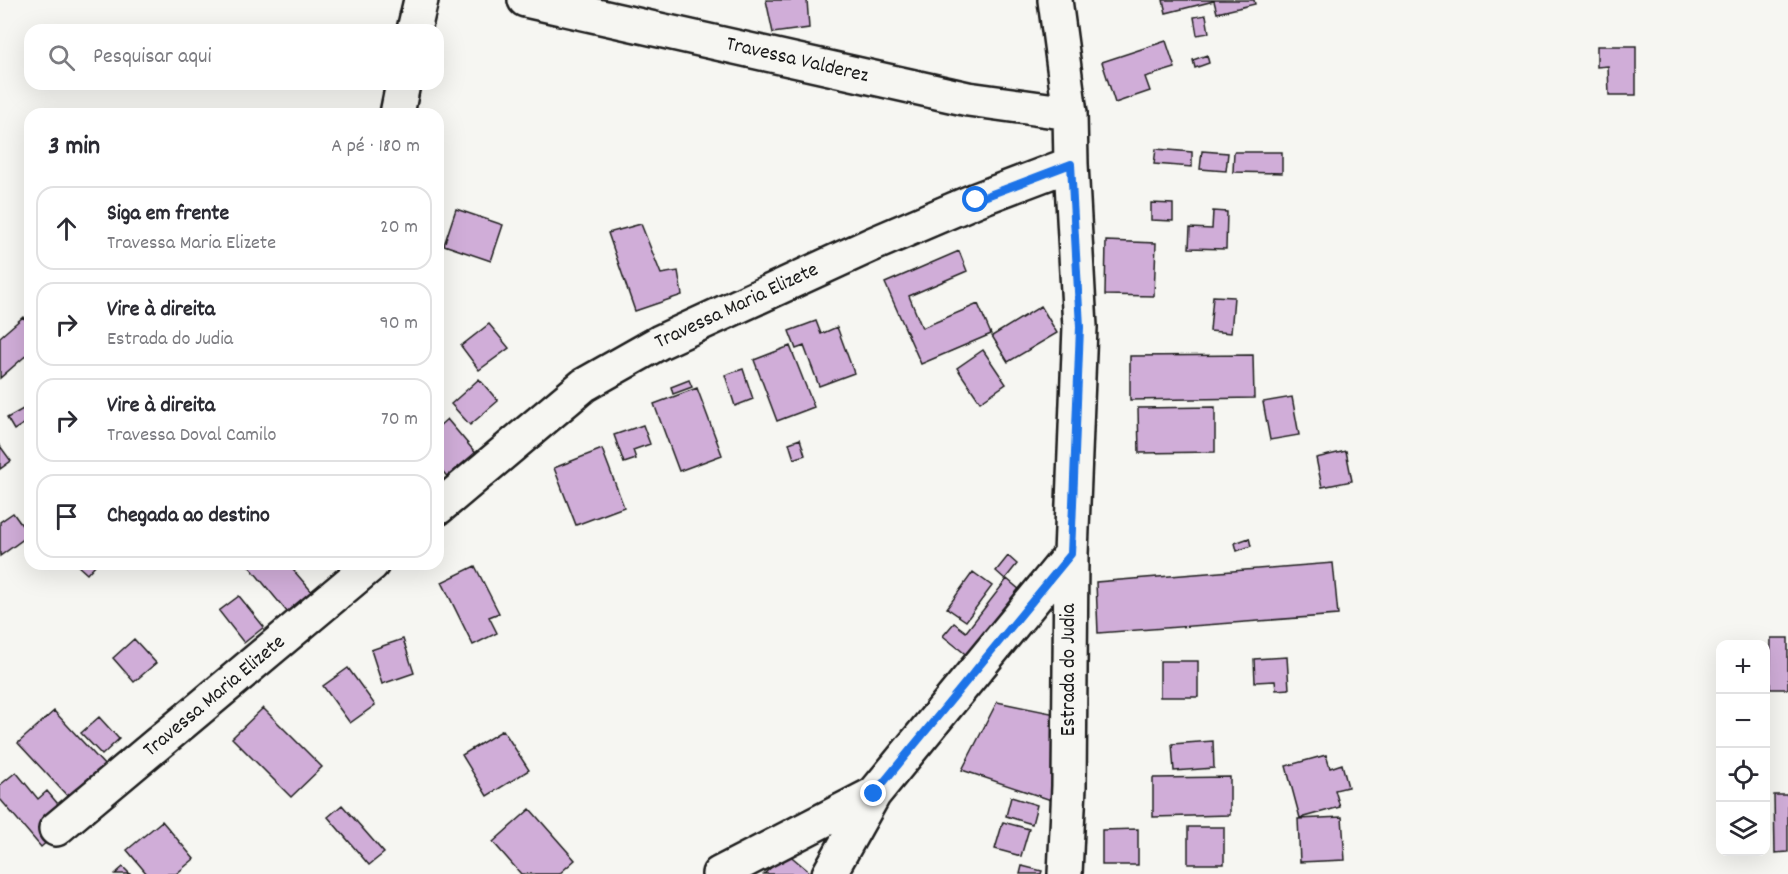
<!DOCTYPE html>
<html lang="pt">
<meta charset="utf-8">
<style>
body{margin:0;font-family:Dekko,sans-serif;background:#f7f7f7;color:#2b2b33}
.controls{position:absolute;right:18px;bottom:18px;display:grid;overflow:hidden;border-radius:12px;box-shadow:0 6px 24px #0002}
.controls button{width:54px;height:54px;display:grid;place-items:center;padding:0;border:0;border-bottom:2px solid #e1e1e2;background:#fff;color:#2b2b33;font:30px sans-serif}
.stop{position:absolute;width:18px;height:18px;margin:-14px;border:4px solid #1a73e8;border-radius:50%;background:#fff}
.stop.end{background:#1a73e8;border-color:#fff;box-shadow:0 2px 6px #0008}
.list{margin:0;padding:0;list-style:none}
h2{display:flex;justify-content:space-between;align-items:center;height:78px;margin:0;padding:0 24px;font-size:26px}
h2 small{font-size:20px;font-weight:400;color:#7c7c81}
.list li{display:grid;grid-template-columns:39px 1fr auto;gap:18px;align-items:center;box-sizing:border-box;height:84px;margin:0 12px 12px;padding:0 12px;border:2px solid #e1e1e2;border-radius:18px}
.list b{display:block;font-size:22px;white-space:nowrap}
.list p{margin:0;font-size:20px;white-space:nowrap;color:#7c7c81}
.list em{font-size:20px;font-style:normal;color:#7c7c81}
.icon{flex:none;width:33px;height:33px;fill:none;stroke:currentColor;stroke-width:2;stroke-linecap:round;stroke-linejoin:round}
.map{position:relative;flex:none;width:1788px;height:874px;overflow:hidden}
.search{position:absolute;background:#fff;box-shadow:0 6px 24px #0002;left:24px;top:24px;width:420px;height:66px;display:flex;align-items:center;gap:15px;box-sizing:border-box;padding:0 21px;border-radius:18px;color:#7c7c81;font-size:22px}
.panel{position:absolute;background:#fff;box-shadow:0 6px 24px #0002;left:24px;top:108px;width:420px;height:462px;border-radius:18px}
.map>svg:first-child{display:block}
.building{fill:#d0add8;stroke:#1c1c1c;stroke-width:1.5}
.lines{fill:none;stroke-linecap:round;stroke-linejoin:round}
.minor-casing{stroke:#1c1c1c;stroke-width:38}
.minor{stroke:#f6f6f2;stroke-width:33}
.route{stroke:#1a73e8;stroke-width:8}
.labels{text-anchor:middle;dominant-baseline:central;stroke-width:4.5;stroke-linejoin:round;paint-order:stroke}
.street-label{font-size:21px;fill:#1c1c1c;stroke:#f6f6f2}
</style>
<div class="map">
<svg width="1788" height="874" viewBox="0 0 1788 874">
<rect width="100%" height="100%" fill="#f6f6f2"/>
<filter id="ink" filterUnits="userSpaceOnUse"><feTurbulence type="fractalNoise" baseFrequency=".0167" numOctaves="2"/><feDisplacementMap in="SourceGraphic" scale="12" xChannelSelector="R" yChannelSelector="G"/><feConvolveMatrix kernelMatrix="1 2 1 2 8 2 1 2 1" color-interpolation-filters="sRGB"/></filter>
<g filter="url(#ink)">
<path class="building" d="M766 0H807L809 28 773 33Z
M1163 0H1254L1255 4 1217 13 1214 1 1166 13Z
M1206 15 1209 33 1197 35 1194 17Z
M1166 41 1175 68 1145 77 1150 91 1115 103 1102 62Z
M1597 46H1636V95H1609L1608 66 1597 67Z
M1207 55 1209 63 1195 68 1193 60Z
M1156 149 1192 152V167L1154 164Z
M1202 151 1228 153 1226 171 1200 169Z
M1234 152H1282V173L1233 172Z
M1151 203 1173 204V221L1151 220Z
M456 209 503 225 491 261 444 245Z
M1213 211 1227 212 1226 249 1189 248 1190 228 1212 229Z
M641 224 661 274 678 271 682 295 635 311 608 233Z
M1106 241 1156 243 1154 296 1105 295Z
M959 251 967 271 909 296 922 328 978 304 991 334 921 364 885 283Z
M1213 296 1234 297 1231 333 1210 331Z
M1041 306 1057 333 1008 362 992 336Z
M23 317 30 325V352L0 378V337Z
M816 321 821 334 837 327 854 373 819 386 804 346 796 349 789 331Z
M489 324 509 348 479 370 461 346Z
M790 346 814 407 777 421 754 360Z
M983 350 1006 384 980 402 957 368Z
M1253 355 1254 398 1130 400V356Z
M743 369 753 399 735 406 725 375Z
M479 379 498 401 470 425 451 404Z
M689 380 692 387 673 394 671 387Z
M697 388 722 455 679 471 654 404Z
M1292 397 1299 435 1270 440 1263 402Z
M30 405V420L14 430 7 418Z
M1215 407V452L1139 453 1138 408Z
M447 419 479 457 451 481 438 466V427Z
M643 425 650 444 633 450 636 459 624 463 614 435Z
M800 439 805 455 794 459 789 443Z
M0 446 11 461 0 469Z
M602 449 624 507 576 525 554 468Z
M1346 451 1352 481 1322 487 1316 458Z
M13 513 29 535 0 556V522Z
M1249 538 1251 546 1237 551 1235 543Z
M1008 556 1017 564 1005 579 996 571Z
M1333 563 1338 615 1098 633 1096 582Z
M76 564H96L87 574Z
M251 564H288L313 593 288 613 249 566Z
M475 566 499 613 489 617 497 633 473 645 442 582Z
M973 572 992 586 966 621 947 608Z
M1007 579 1026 595 974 661 943 636 954 623 966 632Z
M239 596 264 627 244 643 219 611Z
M1771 638H1788V689H1770Z
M134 639 156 663 134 682 113 658Z
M403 639 414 673 382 684 371 650Z
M1287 657 1289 689 1276 690 1275 681 1255 682 1254 659Z
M1160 661H1198V697H1160Z
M348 668 375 705 350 723 323 686Z
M997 702 1056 714 1054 801 962 770Z
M263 708 322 767 291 797 232 738Z
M54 711 107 768 72 801 18 743Z
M99 717 119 739 102 755 81 733Z
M503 730 529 770 487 796 462 755Z
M1213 741 1214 768 1174 771 1172 744Z
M1326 755 1330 768 1342 764 1348 787 1335 790 1340 807 1300 818 1286 766Z
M16 772 38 799 47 791 63 810 51 838 41 847 0 799V785Z
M1230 777V815L1153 817V778Z
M1774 795H1788V852L1775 853Z
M1011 797 1037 805 1032 824 1006 816Z
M342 805 384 853 369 865 328 817Z
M530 809 575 860 559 874H521L493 842Z
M1342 817 1345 860 1300 862 1298 819Z
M162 821 194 859 176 874H147L127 850Z
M1003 822 1029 829 1021 856 995 849Z
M1188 827H1224V864H1188Z
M1138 829V865H1102V830Z
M787 853 812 874H764Z
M1022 866 1042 871 1041 874H1020Z
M123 867 130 874H115Z"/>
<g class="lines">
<g class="minor-casing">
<path id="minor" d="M525 0 968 99 1070 113
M1055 0 1070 113 1071 164 1080 327 1071 554 1069 786 1065 874
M414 30 421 0
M397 114 403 84
M438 508 584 385 660 342 871 245 976 200 1071 164
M56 829 372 564
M719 874 874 794
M829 874 874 794 1071 554"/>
</g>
<use href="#minor" class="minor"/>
</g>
</g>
<g class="lines" filter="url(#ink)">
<path class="route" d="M874 794 1071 554 1080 327 1071 164 976 200"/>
</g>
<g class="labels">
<g class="street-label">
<text transform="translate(797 61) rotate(13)">Travessa Valderez</text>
<text transform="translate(737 307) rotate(-25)">Travessa Maria Elizete</text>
<text transform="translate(1070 670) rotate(-90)">Estrada do Judia</text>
<text transform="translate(215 697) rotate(-40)">Travessa Maria Elizete</text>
</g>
</g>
</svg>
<div class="controls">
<button>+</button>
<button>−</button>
<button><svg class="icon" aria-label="locate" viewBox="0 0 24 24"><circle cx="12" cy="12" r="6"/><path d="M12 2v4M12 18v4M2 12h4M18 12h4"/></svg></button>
<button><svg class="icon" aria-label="layers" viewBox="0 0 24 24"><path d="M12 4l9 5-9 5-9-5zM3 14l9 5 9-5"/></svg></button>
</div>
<div class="stop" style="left:976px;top:200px"></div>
<div class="stop end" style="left:874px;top:794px"></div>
<div class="search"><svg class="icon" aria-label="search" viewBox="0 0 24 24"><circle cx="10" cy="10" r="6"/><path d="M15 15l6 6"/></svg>Pesquisar aqui</div>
<section class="panel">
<h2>3 min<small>A pé · 180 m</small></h2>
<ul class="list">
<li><svg class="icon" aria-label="ahead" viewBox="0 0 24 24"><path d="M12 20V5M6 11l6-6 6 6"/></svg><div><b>Siga em frente</b><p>Travessa Maria Elizete</p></div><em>20 m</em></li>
<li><svg class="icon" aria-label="right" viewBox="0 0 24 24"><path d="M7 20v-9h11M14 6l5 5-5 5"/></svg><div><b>Vire à direita</b><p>Estrada do Judia</p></div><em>90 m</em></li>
<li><svg class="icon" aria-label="right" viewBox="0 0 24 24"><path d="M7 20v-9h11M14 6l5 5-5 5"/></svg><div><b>Vire à direita</b><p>Travessa Doval Camilo</p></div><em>70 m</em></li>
<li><svg class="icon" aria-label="arrive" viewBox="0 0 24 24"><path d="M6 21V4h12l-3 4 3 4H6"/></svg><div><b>Chegada ao destino</b></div></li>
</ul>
</section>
</div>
